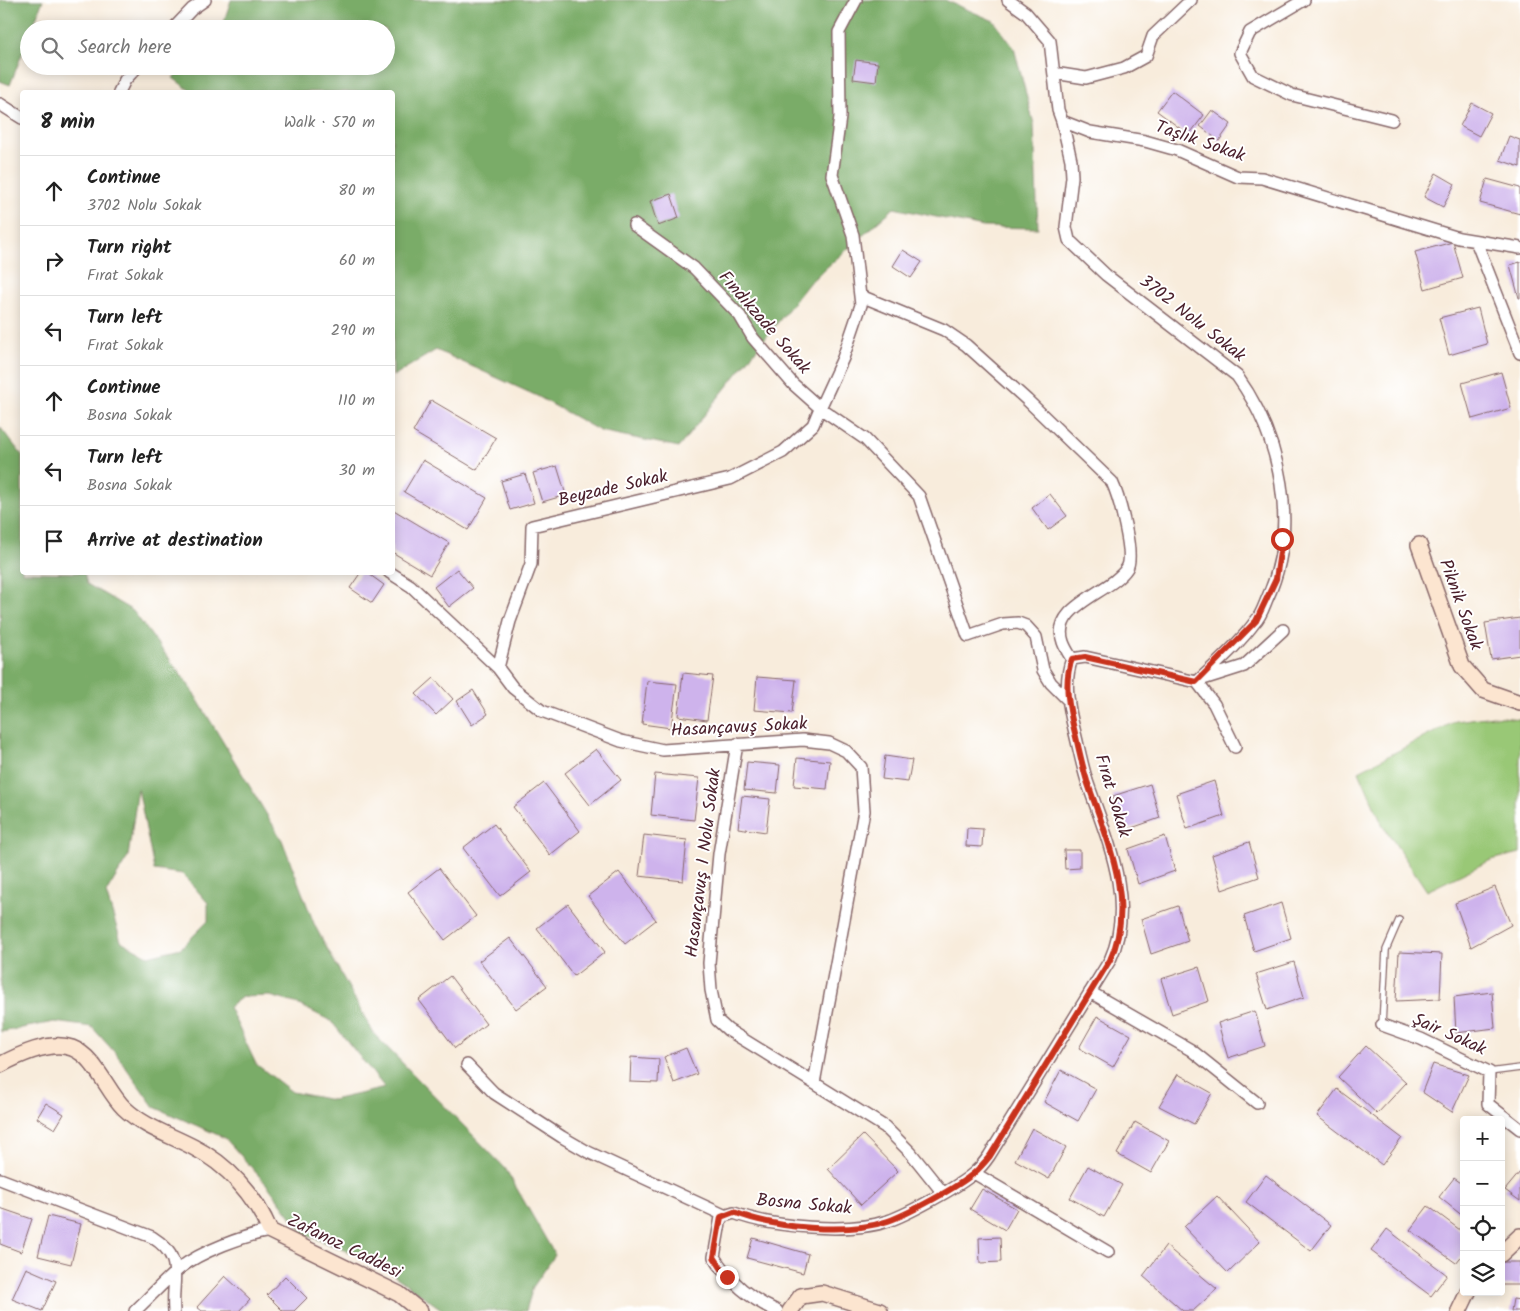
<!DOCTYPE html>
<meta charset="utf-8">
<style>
body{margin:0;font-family:Kalam,sans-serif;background:#f6f6f6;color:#222}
.controls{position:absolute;right:15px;bottom:15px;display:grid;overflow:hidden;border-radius:5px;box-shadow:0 2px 12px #0003}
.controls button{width:45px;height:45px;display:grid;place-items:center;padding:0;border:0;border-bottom:1px solid #e0e0e0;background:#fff;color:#222;font:25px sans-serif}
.stop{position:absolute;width:15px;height:15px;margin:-11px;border:4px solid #c8321e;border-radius:50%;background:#fff}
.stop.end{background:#c8321e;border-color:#fff;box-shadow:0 1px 5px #0008}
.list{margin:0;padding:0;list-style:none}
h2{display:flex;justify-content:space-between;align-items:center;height:65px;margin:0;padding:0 20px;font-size:21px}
h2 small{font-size:16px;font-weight:400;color:#767676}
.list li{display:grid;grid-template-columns:32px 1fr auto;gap:15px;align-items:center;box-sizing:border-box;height:70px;padding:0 20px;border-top:1px solid #e0e0e0}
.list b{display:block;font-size:19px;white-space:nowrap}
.list p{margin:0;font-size:16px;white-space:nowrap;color:#767676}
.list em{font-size:16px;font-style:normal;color:#767676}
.icon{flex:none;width:28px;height:28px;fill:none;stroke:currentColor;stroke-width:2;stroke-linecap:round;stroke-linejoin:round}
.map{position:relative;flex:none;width:1520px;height:1311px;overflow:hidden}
.search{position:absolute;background:#fff;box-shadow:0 2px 12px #0003;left:20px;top:20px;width:375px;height:55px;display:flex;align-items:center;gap:12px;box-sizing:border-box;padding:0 18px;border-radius:28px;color:#767676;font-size:19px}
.panel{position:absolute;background:#fff;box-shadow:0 2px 12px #0003;left:20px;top:90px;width:375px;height:485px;border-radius:5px}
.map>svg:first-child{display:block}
.green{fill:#99c876;stroke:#727450}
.forest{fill:#7aac67;stroke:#626649;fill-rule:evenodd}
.building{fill:#ceb3ec}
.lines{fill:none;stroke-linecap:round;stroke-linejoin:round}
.lane-casing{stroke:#876769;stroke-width:8}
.street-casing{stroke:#876769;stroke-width:14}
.secondary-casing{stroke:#876769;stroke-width:18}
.lane{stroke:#fff;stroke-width:5.5}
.street{stroke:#fff;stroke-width:11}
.secondary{stroke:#fce5d0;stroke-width:15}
.route{stroke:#c8321e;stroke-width:6}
.labels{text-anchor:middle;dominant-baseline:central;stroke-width:4;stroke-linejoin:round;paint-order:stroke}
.street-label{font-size:18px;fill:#4a1f2b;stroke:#fff}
</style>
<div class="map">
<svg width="1520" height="1311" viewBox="0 0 1520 1311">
<rect width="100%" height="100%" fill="#fff"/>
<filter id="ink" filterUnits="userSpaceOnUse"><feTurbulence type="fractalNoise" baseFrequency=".02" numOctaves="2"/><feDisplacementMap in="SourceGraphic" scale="10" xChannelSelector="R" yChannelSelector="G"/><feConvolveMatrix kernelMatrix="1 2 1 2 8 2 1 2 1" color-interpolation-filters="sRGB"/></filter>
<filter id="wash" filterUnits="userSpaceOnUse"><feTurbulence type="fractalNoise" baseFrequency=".0096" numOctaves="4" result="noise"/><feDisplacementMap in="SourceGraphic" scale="20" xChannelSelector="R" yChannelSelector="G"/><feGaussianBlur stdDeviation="1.12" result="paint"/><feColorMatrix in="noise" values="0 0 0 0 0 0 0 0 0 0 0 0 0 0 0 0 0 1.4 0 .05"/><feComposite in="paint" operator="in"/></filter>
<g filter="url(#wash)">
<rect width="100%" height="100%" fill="#f8ecdc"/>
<path class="green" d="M1493 716 1520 719V853L1491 860 1427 891 1382 824 1359 771 1456 721Z"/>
<path class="forest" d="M0 0H43L32 29H29V36L10 85 0 81Z
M231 0H945L994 21 1014 48 1034 124 1038 228 983 227 894 208 809 283 679 447 600 431 537 396 436 350 393 376 392 92H192L173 78 183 66H386V29H218L223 24Z
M0 427 22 455V572L84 573 87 584 133 611 190 687 282 840 315 926 374 1034 505 1168 555 1255 533 1287 526 1311H444L375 1262 304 1234 268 1186 225 1138 154 1107 117 1055 92 1027 54 1022 1 1032ZM138 788 154 870 183 874 208 903V921L181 948 148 956 121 941 106 893 128 857ZM270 996 295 1003 331 1021 385 1088 332 1100 292 1092 256 1064 229 1007 242 997Z"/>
<g id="blocks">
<path class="building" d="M856 60 878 63 876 82 853 79Z
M1172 91 1204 115 1189 135 1157 111Z
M1472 103 1491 113 1479 136 1460 126Z
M1212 110 1231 124 1219 141 1200 126Z
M1509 136 1520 140V167L1500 160Z
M1436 173 1455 184 1443 207 1424 197Z
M1487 179 1520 188V214L1480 203Z
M671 194 679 218 658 226 650 201Z
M1453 242 1463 278 1425 289 1415 252Z
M903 250 922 262 911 278 893 266Z
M1520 262V298H1519L1510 265Z
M1478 308 1487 344 1449 355 1439 318Z
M1501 372 1511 408 1472 419 1462 383Z
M431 400 496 438 477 470 413 432Z
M423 460 487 498 468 530 404 492Z
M557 466 566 495 542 502 533 473Z
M525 474 534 503 510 510 501 481Z
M1050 494 1067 516 1048 530 1032 508Z
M392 509 449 543 430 575 392 552Z
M457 569 473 588 449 607 434 587Z
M361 572H366L384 585 372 603 350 588Z
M1520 618V655L1491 659 1485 623Z
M683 673 713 676 707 720 678 716Z
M757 677 796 680 792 713 754 710Z
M434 678 453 699 436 715 416 694Z
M647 681 677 684 671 728 642 724Z
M473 690 488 714 472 725 457 701Z
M596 749 621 780 590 805 565 773Z
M885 756 912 760 908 782 882 779Z
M797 758 830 761 827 789 794 786Z
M747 762 780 765 777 793 744 790Z
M655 774 699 778 694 820 651 815Z
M1214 781 1224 816 1187 829 1176 794Z
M544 783 580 831 550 855 513 807Z
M1150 784 1160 818 1123 831 1113 796Z
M742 796 770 799 766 832 738 828Z
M494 824 531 872 500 896 463 848Z
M967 828 983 829 982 847 966 846Z
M644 835 687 840 683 881 639 876Z
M1165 836 1175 871 1138 884 1128 849Z
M1249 842 1259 877 1222 890 1212 855Z
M1064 850H1080V868L1065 869Z
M439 868 476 916 445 940 408 892Z
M619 872 656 920 625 944 588 896Z
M1495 887 1511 925 1471 947 1455 903Z
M1281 903 1291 938 1254 951 1244 916Z
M568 904 605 952 574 976 537 928Z
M1178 906 1188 941 1151 954 1141 919Z
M510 938 547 986 516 1009 479 961Z
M1399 952 1442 954 1440 999 1396 1001Z
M1294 962 1304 997 1267 1010 1256 974Z
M1199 967 1209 1001 1172 1014 1161 979Z
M450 976 486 1024 455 1048 419 1000Z
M1492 992 1495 1028 1456 1033 1454 997Z
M1255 1011 1265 1046 1228 1058 1218 1023Z
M1097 1016 1131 1035 1113 1067 1079 1048Z
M1366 1046 1406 1083 1377 1114 1338 1077Z
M686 1048 697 1074 674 1083 664 1057Z
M631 1057 659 1059 658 1083 630 1082Z
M1433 1064 1469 1075 1452 1112 1422 1092Z
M1061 1070 1096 1089 1078 1121 1044 1102Z
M1178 1074 1212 1093 1194 1124 1159 1106Z
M1337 1089 1402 1138 1382 1165 1317 1116Z
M46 1103 64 1114 55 1129 37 1118Z
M1135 1122 1169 1141 1151 1173 1117 1154Z
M1032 1128 1066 1147 1049 1179 1015 1160Z
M863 1135 898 1171 861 1205 828 1169Z
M1088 1166 1122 1185 1104 1217 1070 1198Z
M1520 1172V1201L1505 1190Z
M1266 1175 1331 1225 1311 1251 1246 1202Z
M1454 1178 1464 1185V1217L1439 1197Z
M982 1189 1017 1209 1005 1230 970 1209Z
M1217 1196 1260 1242 1228 1273 1184 1227Z
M1428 1206 1464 1233V1253L1456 1263 1410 1230Z
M0 1208 32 1219 21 1252 0 1244Z
M48 1216 81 1224 71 1264 38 1256Z
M1387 1229 1447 1275 1431 1296 1371 1251Z
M1000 1237 1001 1262 980 1263 979 1238Z
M753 1238 808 1254 803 1273 747 1258Z
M1166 1246 1217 1289 1193 1311H1183L1143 1276Z
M1501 1262H1520V1285H1501Z
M26 1268 56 1281 42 1311 12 1299Z
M225 1276 250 1299 239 1311H202L197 1307Z
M285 1276 307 1298 294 1311H283L267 1295Z
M1513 1299 1520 1300V1311H1511Z"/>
</g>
</g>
<g filter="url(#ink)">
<use href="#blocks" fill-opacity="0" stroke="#876769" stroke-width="1"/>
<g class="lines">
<g class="lane-casing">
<path id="lane" d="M1382 1025 1386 950 1399 920
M1489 1072 1520 1068"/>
</g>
<g class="street-casing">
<path id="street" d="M856 0 839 32 840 117 832 175 853 235 861 305 843 358 820 408 865 439 919 496 968 636 1003 624 1018 623 1026 626 1036 637 1043 670 1051 683 1069 701
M1008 0 1026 13 1050 41 1058 110 1062 121 1090 132 1145 141 1177 150 1238 177 1262 178 1459 238 1520 248
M1304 0 1250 32 1240 53 1253 76 1292 95 1392 120
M173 29 192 9 205 0
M1054 73 1086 78 1124 68 1146 56 1153 36 1191 0
M119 92 125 80 138 66
M0 104 22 118
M1062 121 1071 160 1072 177 1066 227 1069 240 1106 275 1237 376C1281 437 1300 528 1267 599 1264 606 1261 616 1255 622 1239 644 1217 663 1197 682
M1476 241 1520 353
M861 296 944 330 966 345 1027 400 1112 482C1119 497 1135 555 1127 568 1111 593 1050 606 1063 642 1065 648 1069 654 1072 659
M389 572 411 586 498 668 513 688 542 711 621 741 663 750 803 740 829 743 846 751 861 767 864 811 814 1083 885 1127 911 1153 943 1193
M498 668 510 621 531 564 532 526 730 479 783 452 813 425 820 408 793 384 753 338 740 316 694 268 634 225
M1203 679 1244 666 1283 630
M1197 682 1214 704 1235 747
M737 744 719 854 709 963 711 990 717 1020 728 1030 814 1083
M1090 992 1191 1050 1257 1103
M1382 1025 1421 1039 1489 1072 1488 1104 1520 1129
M467 1065 494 1093 562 1137 588 1152 726 1216
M974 1173 1108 1252
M0 1179 152 1237C186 1258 171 1279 174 1311
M135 1311C150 1297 164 1281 180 1268 200 1252 245 1235 270 1231
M777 1311C750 1299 730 1282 714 1257L721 1217 734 1213C771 1227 849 1234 888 1221 908 1214 958 1187 974 1173 980 1168 985 1162 989 1156L1110 960C1137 902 1106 837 1087 781 1082 765 1079 749 1075 733 1069 709 1063 682 1072 659L1085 657 1197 682"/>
</g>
<g class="secondary-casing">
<path id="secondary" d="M1419 545 1462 666 1483 690 1520 703
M0 1065C19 1055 50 1040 72 1048 96 1057 107 1092 124 1108 144 1127 168 1134 193 1147 227 1164 255 1195 270 1231L399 1294 420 1311
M1501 1254 1520 1236
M790 1311 801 1296 822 1293 880 1311
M1459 1311 1468 1292"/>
</g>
<use href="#lane" class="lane"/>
<use href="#street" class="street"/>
<use href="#secondary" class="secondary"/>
</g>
</g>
<g class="lines" filter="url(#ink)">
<path class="route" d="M727 1277 714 1257 721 1217 734 1212C773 1228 847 1235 888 1221 908 1214 958 1187 974 1173 980 1168 985 1162 990 1156L1110 960C1137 902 1106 837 1087 781 1082 765 1079 749 1075 733 1069 709 1063 682 1072 659L1085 657 1196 682 1256 621 1276 579 1282 539"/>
</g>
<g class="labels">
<g class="street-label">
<text transform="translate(1200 142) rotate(19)">Taşlık Sokak</text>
<text transform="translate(1192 319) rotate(38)">3702 Nolu Sokak</text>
<text transform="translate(764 323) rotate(49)">Fındıkzade Sokak</text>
<text transform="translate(613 489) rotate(-13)">Beyzade Sokak</text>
<text transform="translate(1460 605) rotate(70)">Piknik Sokak</text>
<text transform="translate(739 728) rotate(-3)">Hasançavuş Sokak</text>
<text transform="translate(1112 796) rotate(73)">Fırat Sokak</text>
<text transform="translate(704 863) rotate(-83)">Hasançavuş 1 Nolu Sokak</text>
<text transform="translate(1449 1035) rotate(24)">Şair Sokak</text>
<text transform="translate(804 1205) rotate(5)">Bosna Sokak</text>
<text transform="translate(344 1247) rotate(26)">Zafanoz Caddesi</text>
</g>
</g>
</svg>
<div class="controls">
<button>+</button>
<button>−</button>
<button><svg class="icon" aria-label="locate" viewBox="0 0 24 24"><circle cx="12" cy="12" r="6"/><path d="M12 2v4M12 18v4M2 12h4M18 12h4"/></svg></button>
<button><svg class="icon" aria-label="layers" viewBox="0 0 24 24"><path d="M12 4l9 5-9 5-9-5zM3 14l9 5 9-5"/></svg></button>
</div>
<div class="stop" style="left:1282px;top:539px"></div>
<div class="stop end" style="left:727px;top:1277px"></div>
<div class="search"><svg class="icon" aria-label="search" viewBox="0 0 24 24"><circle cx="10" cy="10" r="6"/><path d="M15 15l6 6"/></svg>Search here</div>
<section class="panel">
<h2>8 min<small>Walk · 570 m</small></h2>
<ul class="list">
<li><svg class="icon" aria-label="ahead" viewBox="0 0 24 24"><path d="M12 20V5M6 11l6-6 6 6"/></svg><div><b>Continue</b><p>3702 Nolu Sokak</p></div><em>80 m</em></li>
<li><svg class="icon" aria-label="right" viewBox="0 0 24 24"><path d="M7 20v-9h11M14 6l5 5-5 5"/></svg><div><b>Turn right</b><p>Fırat Sokak</p></div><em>60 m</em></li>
<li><svg class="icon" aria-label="left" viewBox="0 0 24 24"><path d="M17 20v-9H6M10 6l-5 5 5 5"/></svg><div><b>Turn left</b><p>Fırat Sokak</p></div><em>290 m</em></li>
<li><svg class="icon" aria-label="ahead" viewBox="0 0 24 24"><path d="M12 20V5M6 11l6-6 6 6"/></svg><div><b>Continue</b><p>Bosna Sokak</p></div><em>110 m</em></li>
<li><svg class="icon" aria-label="left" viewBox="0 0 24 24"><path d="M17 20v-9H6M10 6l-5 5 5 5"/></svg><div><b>Turn left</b><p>Bosna Sokak</p></div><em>30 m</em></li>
<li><svg class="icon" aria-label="arrive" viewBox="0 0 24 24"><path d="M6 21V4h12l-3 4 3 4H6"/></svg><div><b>Arrive at destination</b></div></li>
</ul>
</section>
</div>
